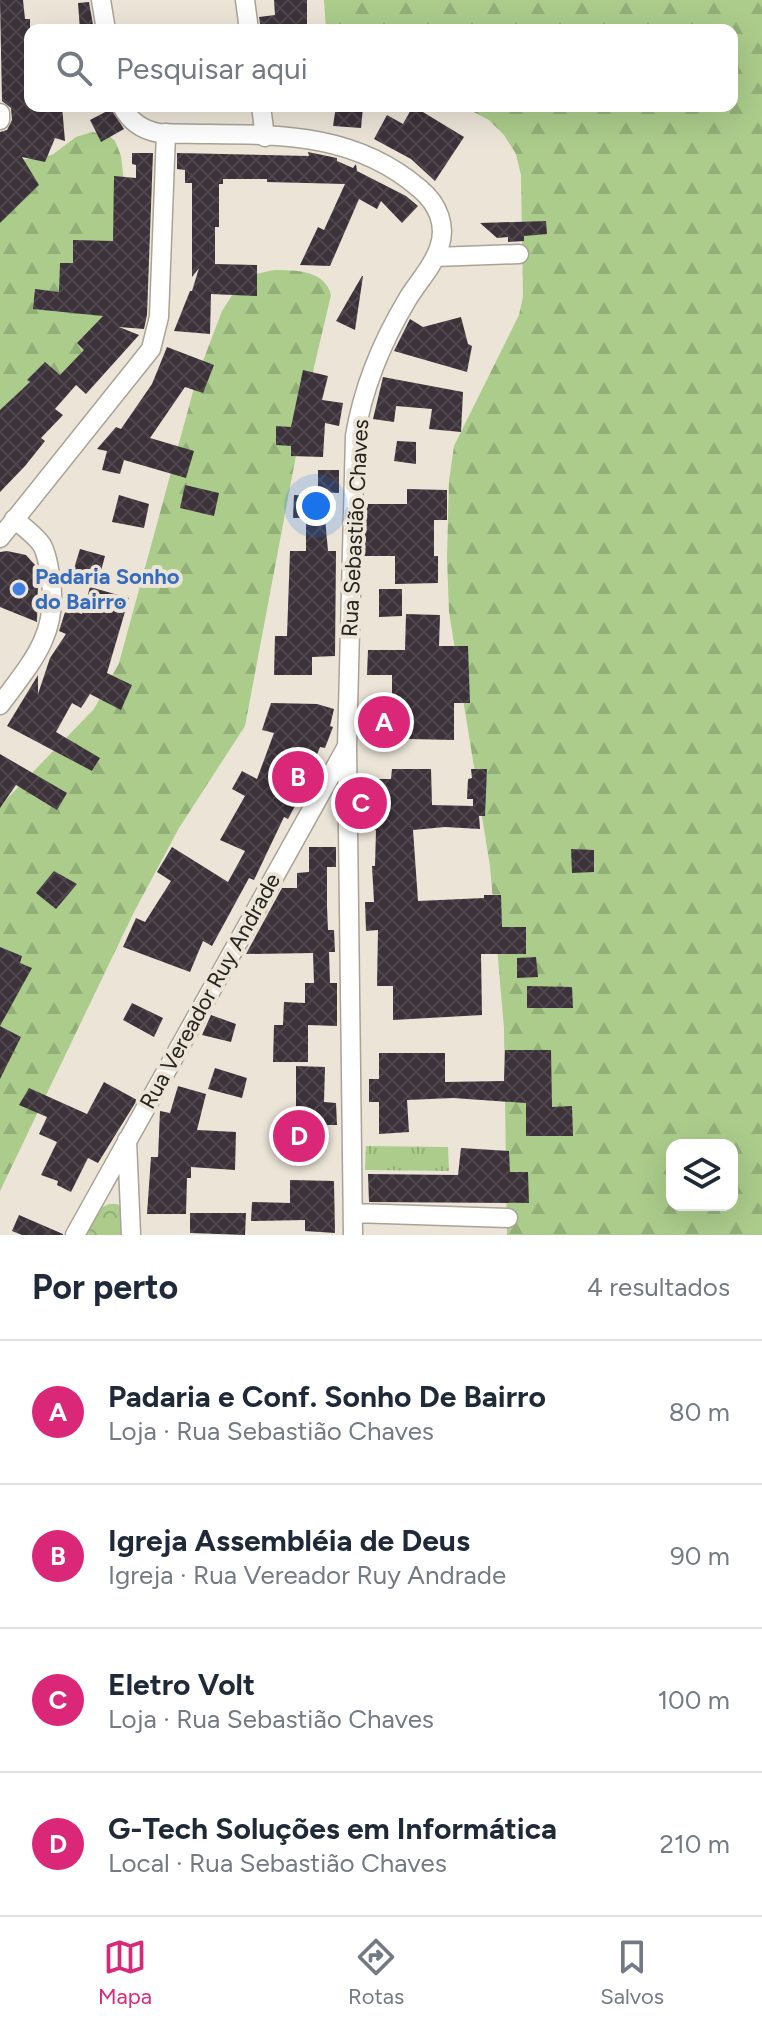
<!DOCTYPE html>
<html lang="pt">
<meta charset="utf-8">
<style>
body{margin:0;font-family:Figtree,sans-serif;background:#f6f6f7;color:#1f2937}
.controls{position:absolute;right:24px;bottom:24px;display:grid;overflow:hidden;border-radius:16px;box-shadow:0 8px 32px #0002}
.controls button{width:72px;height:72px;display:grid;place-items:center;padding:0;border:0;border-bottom:2px solid #e0e1e3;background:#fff;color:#1f2937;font:40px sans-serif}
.you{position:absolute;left:316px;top:506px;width:28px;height:28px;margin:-20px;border:6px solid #fff;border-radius:50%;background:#1a73e8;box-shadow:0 0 0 12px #1a73e833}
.badge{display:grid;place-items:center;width:52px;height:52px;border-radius:50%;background:#db2777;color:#fff;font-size:26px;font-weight:700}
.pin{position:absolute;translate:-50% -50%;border:4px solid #fff;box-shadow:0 2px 8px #0006}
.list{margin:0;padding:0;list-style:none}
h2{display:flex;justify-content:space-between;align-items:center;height:104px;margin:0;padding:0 32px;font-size:34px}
h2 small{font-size:26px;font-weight:400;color:#747a83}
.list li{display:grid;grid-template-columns:52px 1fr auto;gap:24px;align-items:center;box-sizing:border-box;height:144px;padding:0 32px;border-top:2px solid #e0e1e3}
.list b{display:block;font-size:30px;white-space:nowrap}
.list p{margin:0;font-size:26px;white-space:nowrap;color:#747a83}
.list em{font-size:26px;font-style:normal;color:#747a83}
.icon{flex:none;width:44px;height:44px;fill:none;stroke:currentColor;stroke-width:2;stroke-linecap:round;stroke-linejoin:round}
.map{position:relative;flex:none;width:762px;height:1235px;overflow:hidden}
.search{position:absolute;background:#fff;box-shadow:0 8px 32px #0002;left:24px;right:24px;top:24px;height:88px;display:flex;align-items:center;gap:20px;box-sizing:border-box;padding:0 28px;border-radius:16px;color:#747a83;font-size:30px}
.sheet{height:680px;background:#fff}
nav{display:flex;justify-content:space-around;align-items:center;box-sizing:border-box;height:112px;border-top:2px solid #e0e1e3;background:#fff;font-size:22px;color:#747a83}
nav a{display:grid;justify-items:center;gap:4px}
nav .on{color:#db2777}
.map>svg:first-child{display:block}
.grass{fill:url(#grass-tufts)}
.forest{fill:url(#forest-firs);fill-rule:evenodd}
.park{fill:url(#park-crowns)}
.building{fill:url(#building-cross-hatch)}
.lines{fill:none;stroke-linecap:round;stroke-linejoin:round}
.minor-casing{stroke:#a9a396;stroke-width:21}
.minor{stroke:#fff;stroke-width:18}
.shop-dot{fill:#3f7fe0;stroke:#ebe4d7;stroke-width:3}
.labels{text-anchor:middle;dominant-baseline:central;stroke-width:8;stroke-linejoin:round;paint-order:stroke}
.street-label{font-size:22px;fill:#25231e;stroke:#ebe4d7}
.shop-label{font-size:22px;font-weight:bold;fill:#366cbe;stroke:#ebe4d7;text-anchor:start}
</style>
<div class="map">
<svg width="762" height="1235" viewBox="0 0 762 1235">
<defs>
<pattern id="grass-tufts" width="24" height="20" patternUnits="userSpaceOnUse" patternTransform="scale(2)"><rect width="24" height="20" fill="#abcc8b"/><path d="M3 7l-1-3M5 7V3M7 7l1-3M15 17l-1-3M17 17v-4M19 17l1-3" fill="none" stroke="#93af78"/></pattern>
<pattern id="forest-firs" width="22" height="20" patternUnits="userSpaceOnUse" patternTransform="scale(2)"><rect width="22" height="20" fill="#abcc8b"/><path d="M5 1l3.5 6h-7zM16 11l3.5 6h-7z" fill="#93af78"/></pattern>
<pattern id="park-crowns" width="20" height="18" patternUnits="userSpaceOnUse" patternTransform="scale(2)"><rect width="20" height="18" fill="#abcc8b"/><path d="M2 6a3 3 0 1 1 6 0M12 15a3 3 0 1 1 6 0" fill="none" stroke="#93af78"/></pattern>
<pattern id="building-cross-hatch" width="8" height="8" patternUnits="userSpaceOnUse" patternTransform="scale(2)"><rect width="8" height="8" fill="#3c323a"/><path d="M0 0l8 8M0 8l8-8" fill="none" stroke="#50474e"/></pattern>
</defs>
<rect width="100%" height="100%" fill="#ebe4d7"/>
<path class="grass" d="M366 1146 448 1147 449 1171 365 1170Z"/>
<path class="forest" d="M324 0H762V1235H507L504 1028 490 866 449 612 447 558 449 481 454 446 519 315 523 297 521 175 516 154 504 135 489 120 462 106H732V30H326ZM672 1145H732V1205H672Z
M92 132 108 135 115 141 121 156 124 182 117 291 84 356 0 446V163L52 155 76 137Z
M274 270C295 270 325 270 331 295L307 397 245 726 179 828 134 912 0 1191V806L94 709 119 663 197 377 222 311 238 286 252 275Z"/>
<path class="park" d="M109 1204H117L124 1209 127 1235H84L101 1208Z"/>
<path class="building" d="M0 0H23L25 19H30V106H62L65 141 55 138 45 162 22 157 39 185 0 223V132L7 130 12 120 11 108 2 101Z
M274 0H307V30H261L259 17 275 15Z
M89 2 94 30H80L78 3Z
M336 106 363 108 361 128 333 126Z
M413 106 464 137 435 181 411 159 374 139 387 115 403 124Z
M111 109 124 129 101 142 90 120Z
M308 152 337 158V161L353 168 356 164 357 171 406 196 418 206 402 223 381 201 377 209 359 199 330 266 300 265 318 227 324 230 345 184 267 182V179H223V184H219V227H215V264L257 265V296L211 294 210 334 174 331 190 291H192L199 268 192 277V183H185V170L177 169V153L309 156Z
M132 153H153L147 315 144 329 119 327 139 335 86 394 76 385 55 409 63 415 41 438 45 441 25 466 0 492V410L30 382 27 380 45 362 60 375 84 350 77 343 103 316 33 309 35 289 59 292 60 263H73V240L113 241 114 176 136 178V165L132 164Z
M546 221 547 234 524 236V241L508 242V237L497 238 480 223Z
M362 276H363L355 330 336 321Z
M461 317 468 344 472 346 467 372 394 351 410 319 423 327Z
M167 347 214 365 203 393 185 387 150 438 194 451 186 478 124 460 120 474 102 470 107 451 97 449 116 427 121 429 152 384Z
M303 370 328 376 322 400 343 403 339 426 325 423 323 457 291 456V446L276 445V426L291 427Z
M383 377 463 392 461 432 429 429 432 409 396 406 394 422 373 419Z
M397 441 416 442V464L394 461Z
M318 470H339V493L318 492Z
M185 485 219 493 214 516 180 508Z
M407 489 447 490V520H434V556H438V583L395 584V556H364L365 504H407Z
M119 495 149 504 144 528 112 522Z
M294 495 329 497 328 518H325L328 551H336L335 656 312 657V675H274L275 636H287L290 551H306V518H293Z
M80 549 105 556 98 582 72 575Z
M7 551 26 555 35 565 38 582 37 622 0 607V552Z
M90 587 129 598 107 673 132 685 121 710 90 694 81 708 72 703 56 732 100 758 92 771 7 726 38 675V694L50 658 66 634 59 631 66 609 82 614Z
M379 589H402V616L379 617Z
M406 614 440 615 439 646H468L470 703H454V740L366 738 367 705 392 706V675H367L368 650H405Z
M271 703 317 704 334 709 330 726 333 727 325 748 320 747 300 797 288 819 284 817 254 880 249 878 212 946 203 941 190 972 123 947 136 918 145 922 171 881 157 872 172 847 228 882 245 851 220 840 245 796 232 789 242 771 257 779 274 733 262 730Z
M0 754 67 793 57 810 16 785 0 808Z
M392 769H431L432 805 473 806V799H467L468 779 472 778 471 769H487L485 816H479L480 829 445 827 413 830 418 901 484 898V895H501L502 927H526V954H481L482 1015 393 1020V986H377L378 930 366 931 365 902H374L372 866H375L376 830H366V809H368V779H391Z
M309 847H336V867H327V907L328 930H334L335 952H329L330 983H337V1026L308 1025V1062H273L274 1025H283L284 1002 305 1003V983H314L313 953 246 954 282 888H297V873L309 872Z
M571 849 594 850V872L572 873Z
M54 871 77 884 56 909 36 893Z
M0 947 22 956 20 963 32 968 0 1026 21 1037 0 1079Z
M536 957 538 977 517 978V958Z
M527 986 572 987 573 1008H527Z
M132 1003 163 1018 154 1037 123 1020Z
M211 1015 236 1024 231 1042 202 1035Z
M505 1050H551L552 1107 572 1106 573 1136H526V1103L453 1098 407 1100 409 1132 379 1134V1102H369V1079H379V1053H445V1082L504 1081Z
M296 1066 325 1067 324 1102 336 1103 337 1125H326V1144L272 1146V1128H296Z
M215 1068 247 1078 242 1098 208 1089Z
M104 1082 137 1100 98 1163 88 1158 71 1192 57 1185 58 1181 41 1175 57 1142 39 1134 47 1117 19 1105 29 1088 87 1114Z
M178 1086 206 1094 197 1130 236 1132 235 1170 191 1167V1178H187L186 1214H147L151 1157H158L160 1111 170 1113Z
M461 1148 509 1151 510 1172H528L529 1203 369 1202 368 1174 458 1175Z
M290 1180 334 1181 335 1233 305 1231V1220L251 1221 252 1202 290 1203Z
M190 1213H246L245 1235 190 1233Z
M19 1215 63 1234V1235H22L12 1231Z"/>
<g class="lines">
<g class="minor-casing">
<path id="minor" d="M101 0 106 30
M245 0 249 30
M122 106C130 122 142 130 159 133 253 137 344 123 420 189 438 204 447 226 439 248 433 267 417 283 407 300 382 342 363 387 355 436L347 747 353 1235
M261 106 265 137
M0 113V120
M435 257 519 254
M0 538 151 349 159 317 166 133
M0 705C30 664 58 636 51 581 49 569 48 556 42 545 35 535 24 527 14 519
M127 1140 131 1235
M353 1213 508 1218
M75 1235 346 748"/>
</g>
<use href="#minor" class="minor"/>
</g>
<circle class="shop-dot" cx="19" cy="589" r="8"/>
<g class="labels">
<g class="street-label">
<text transform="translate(355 528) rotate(-87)">Rua Sebastião Chaves</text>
<text transform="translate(210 991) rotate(-61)">Rua Vereador Ruy Andrade</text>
</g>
<g class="shop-label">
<text x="35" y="576">Padaria Sonho<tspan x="35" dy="25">do Bairro</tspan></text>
</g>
</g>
</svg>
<div class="controls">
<button><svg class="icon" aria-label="layers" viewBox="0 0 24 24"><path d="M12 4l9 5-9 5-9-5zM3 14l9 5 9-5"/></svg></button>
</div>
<div class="you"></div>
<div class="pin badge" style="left:384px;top:722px">A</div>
<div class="pin badge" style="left:298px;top:777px">B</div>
<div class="pin badge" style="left:361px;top:803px">C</div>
<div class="pin badge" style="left:299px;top:1136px">D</div>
<div class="search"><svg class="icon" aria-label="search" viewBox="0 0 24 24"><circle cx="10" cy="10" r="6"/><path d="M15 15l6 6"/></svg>Pesquisar aqui</div>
</div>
<section class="sheet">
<h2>Por perto<small>4 resultados</small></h2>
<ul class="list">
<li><span class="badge">A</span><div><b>Padaria e Conf. Sonho De Bairro</b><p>Loja · Rua Sebastião Chaves</p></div><em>80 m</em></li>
<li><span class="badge">B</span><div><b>Igreja Assembléia de Deus</b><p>Igreja · Rua Vereador Ruy Andrade</p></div><em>90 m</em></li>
<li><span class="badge">C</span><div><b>Eletro Volt</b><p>Loja · Rua Sebastião Chaves</p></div><em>100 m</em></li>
<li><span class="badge">D</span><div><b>G-Tech Soluções em Informática</b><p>Local · Rua Sebastião Chaves</p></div><em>210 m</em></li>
</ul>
</section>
<nav>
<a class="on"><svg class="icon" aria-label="map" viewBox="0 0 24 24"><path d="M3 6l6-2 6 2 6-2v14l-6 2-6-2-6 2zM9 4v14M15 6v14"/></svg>Mapa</a>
<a><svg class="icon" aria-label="directions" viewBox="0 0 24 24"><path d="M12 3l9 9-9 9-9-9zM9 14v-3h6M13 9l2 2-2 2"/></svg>Rotas</a>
<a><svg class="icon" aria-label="saved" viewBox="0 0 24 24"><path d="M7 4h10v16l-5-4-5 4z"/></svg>Salvos</a>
</nav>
